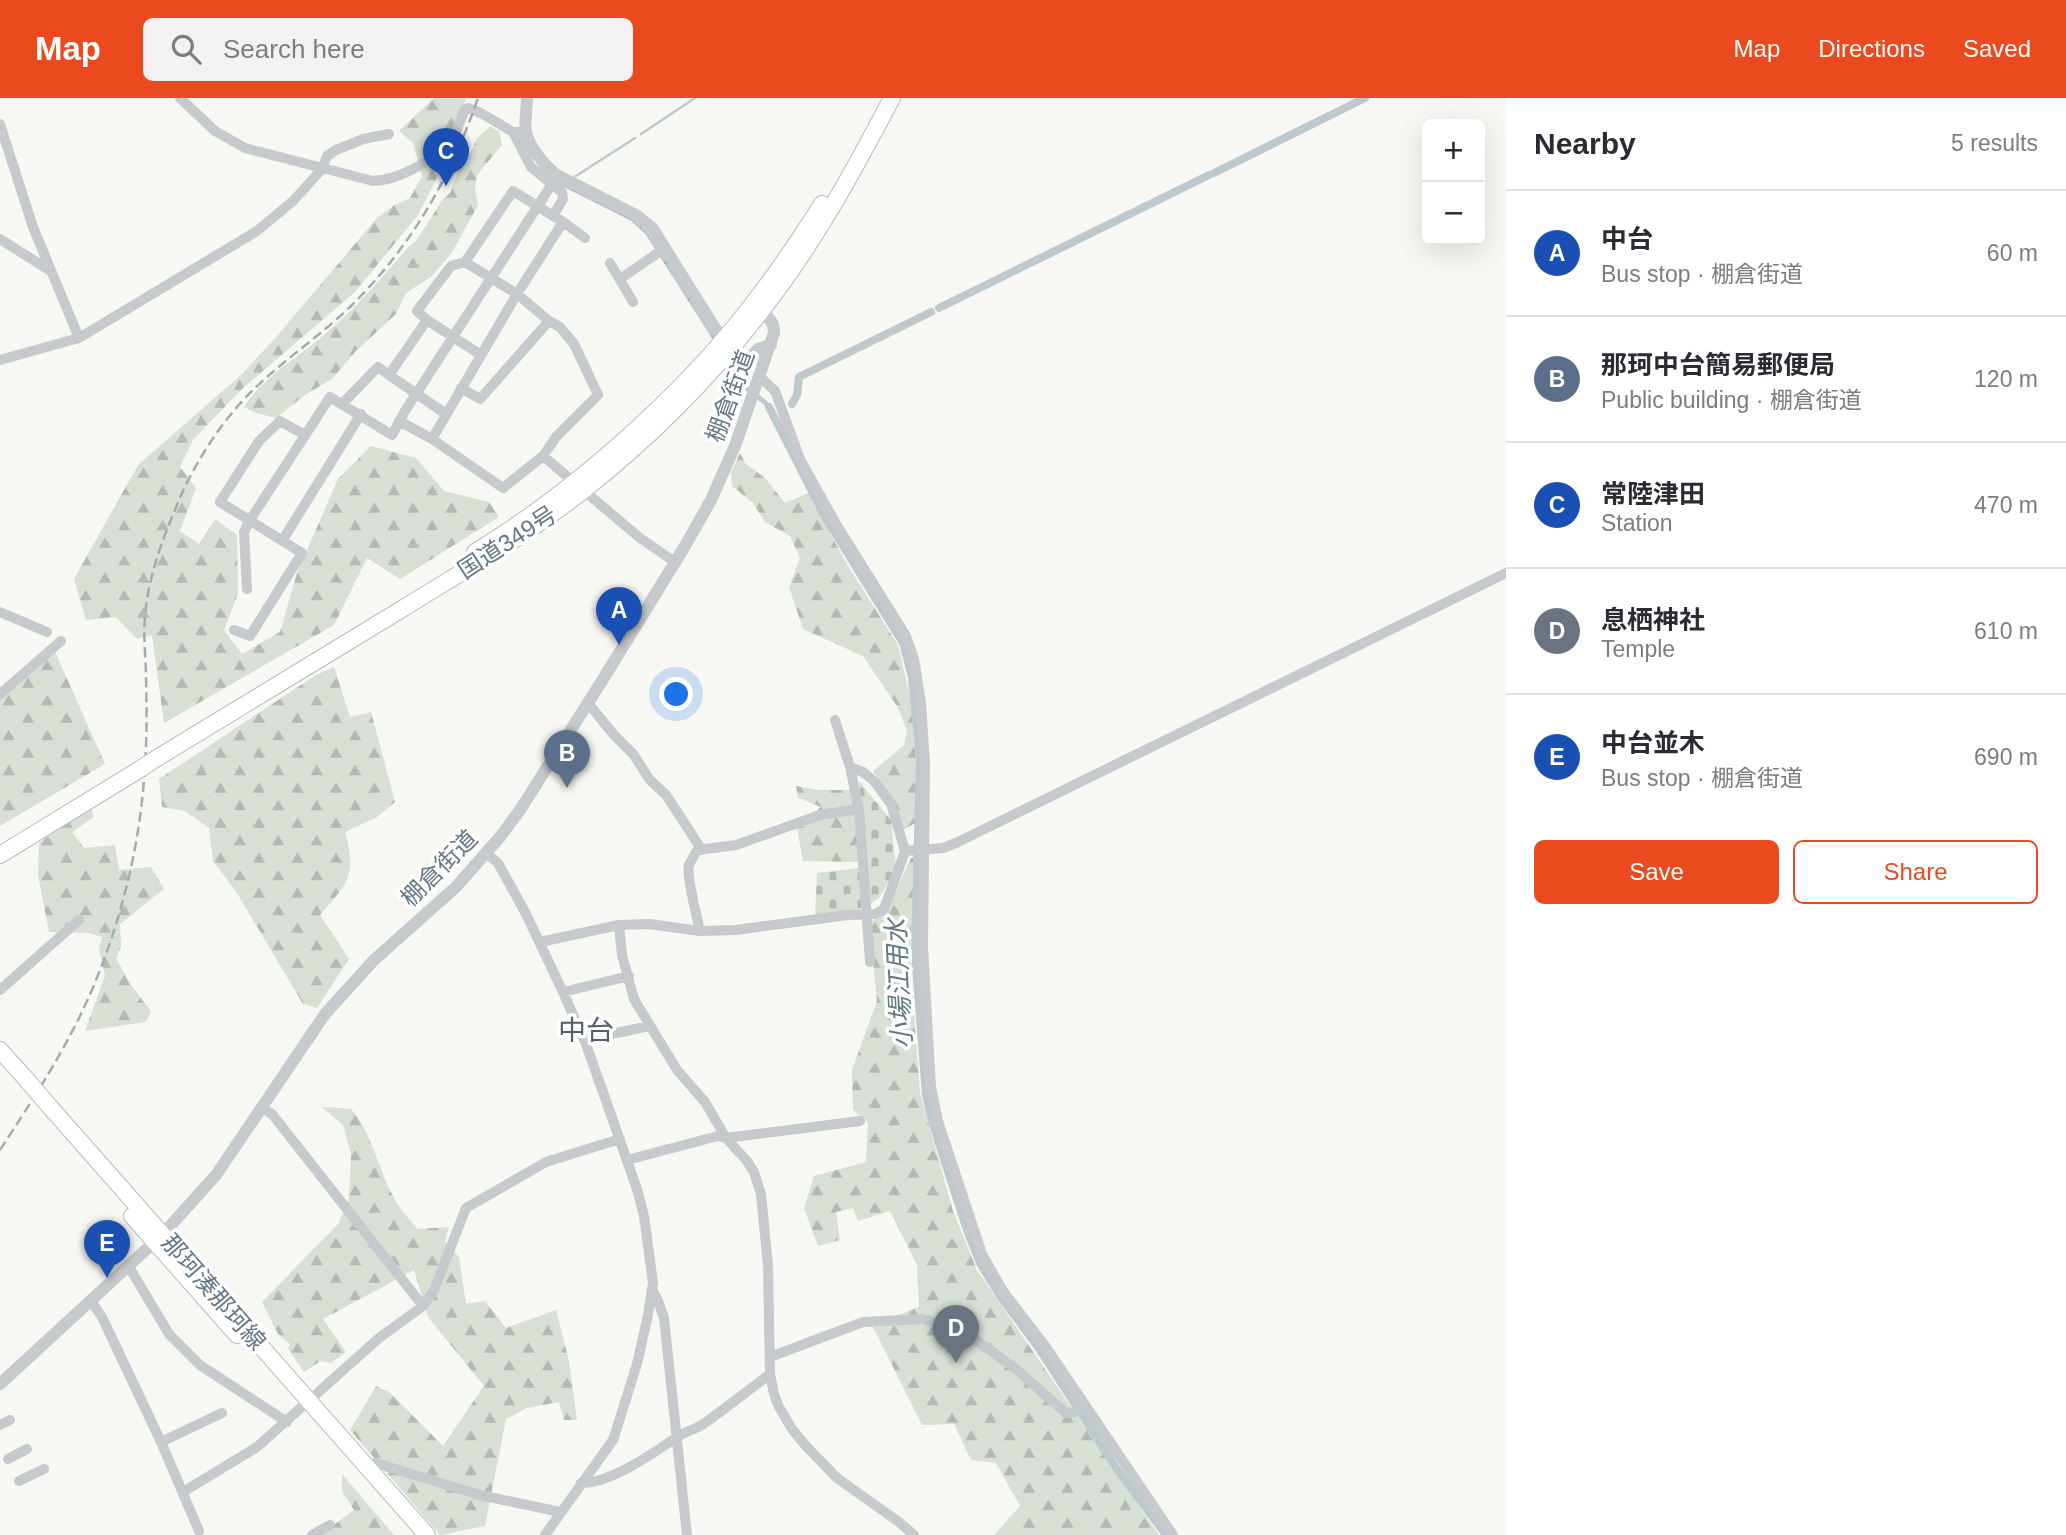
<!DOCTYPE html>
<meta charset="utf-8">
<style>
body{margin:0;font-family:Helvetica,"Noto Sans JP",sans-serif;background:#f2f2f3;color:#2b2b33}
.controls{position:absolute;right:21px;top:21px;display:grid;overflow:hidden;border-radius:10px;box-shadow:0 7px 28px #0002}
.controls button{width:63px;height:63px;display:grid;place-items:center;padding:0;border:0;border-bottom:2px solid #e1e1e2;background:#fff;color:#2b2b33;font:35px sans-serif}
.you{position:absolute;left:677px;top:597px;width:24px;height:24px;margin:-18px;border:5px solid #fff;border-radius:50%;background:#1a73e8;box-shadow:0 0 0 10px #1a73e833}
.badge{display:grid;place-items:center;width:46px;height:46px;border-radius:50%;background:#eb4a1f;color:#fff;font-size:23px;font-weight:700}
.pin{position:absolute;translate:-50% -58px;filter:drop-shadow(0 2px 4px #0008)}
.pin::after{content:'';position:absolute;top:37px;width:24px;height:21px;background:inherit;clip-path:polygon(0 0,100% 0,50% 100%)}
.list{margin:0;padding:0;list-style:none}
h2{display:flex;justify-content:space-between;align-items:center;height:91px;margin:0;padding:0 28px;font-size:30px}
h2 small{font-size:23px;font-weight:400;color:#7c7c81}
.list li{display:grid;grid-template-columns:46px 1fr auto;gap:21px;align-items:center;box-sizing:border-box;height:126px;padding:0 28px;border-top:2px solid #e1e1e2}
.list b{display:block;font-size:26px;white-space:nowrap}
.list p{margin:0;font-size:23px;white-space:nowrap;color:#7c7c81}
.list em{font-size:23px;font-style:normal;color:#7c7c81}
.actions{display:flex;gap:14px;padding:21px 28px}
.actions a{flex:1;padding:16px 0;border:2px solid #eb4a1f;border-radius:10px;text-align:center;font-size:24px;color:#eb4a1f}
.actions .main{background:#eb4a1f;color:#fff}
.icon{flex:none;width:38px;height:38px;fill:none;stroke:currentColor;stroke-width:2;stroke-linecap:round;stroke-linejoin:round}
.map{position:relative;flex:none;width:1506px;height:1437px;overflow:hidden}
header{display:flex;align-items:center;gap:42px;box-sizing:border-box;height:98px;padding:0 35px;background:#eb4a1f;color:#fff}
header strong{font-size:33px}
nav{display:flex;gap:38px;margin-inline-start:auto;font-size:24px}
.search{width:490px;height:63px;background:#f2f2f3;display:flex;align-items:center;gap:18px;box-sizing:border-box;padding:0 24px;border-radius:10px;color:#7c7c81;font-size:26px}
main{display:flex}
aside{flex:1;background:#fff}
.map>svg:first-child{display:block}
.forest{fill:url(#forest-firs)}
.cemetery{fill:url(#cemetery-stones)}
.water{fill:url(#water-ripples)}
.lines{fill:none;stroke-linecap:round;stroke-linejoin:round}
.stream{stroke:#bec9cd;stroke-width:2.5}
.canal{stroke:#bec9cd;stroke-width:8}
.primary-casing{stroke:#b7bcbf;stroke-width:18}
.trunk-casing{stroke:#b8bcbf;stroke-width:18}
.minor{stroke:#c6cacd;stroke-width:10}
.tertiary{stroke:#c6cacd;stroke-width:12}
.primary{stroke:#fff;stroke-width:16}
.trunk{stroke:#fff;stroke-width:16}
.rail{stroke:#a4abb0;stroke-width:2.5;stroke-dasharray:10 5;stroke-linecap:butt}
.primary-bridge-casing{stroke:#b7bcbf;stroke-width:18;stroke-linecap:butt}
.trunk-bridge-casing{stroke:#b8bcbf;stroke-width:18;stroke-linecap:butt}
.primary-bridge{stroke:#fff;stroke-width:16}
.trunk-bridge{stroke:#fff;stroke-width:16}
.labels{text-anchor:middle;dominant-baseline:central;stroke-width:7;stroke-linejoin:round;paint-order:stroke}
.street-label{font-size:24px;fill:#647886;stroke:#fff}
.water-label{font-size:26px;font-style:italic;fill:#607a82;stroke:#fff}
.quarter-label{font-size:28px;fill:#53606a;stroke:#fff}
</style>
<header>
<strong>Map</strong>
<div class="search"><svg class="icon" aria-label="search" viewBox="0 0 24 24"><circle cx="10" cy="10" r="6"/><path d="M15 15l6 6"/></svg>Search here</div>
<nav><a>Map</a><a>Directions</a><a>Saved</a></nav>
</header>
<main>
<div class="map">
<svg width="1506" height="1437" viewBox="0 0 1506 1437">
<defs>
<pattern id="forest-firs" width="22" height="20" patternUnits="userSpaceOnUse" patternTransform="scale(1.75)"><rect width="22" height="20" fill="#d8dfd4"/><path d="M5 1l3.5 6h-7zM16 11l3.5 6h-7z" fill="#b3bab2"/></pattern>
<pattern id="cemetery-stones" width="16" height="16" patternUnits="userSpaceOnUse" patternTransform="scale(1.75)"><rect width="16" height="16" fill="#d8dfd4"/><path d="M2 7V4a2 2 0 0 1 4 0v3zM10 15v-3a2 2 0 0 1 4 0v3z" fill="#b3bab2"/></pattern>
<pattern id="water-ripples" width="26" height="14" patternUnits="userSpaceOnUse" patternTransform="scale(1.75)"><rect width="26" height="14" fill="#bec9cd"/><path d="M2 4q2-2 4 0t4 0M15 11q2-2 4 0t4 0" fill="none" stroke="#9ea8ac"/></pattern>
</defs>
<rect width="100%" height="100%" fill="#f7f7f3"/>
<path class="forest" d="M434 0H466L446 62 418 117 355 194 242 291 193 342 180 369 196 390 180 433 199 446 215 421 237 437 238 495 224 532 242 556 280 534 297 475 338 381 371 348 416 360 444 393 489 404 499 419 400 481 367 460 334 527 164 625 152 537 137 541 116 519 86 522 74 481 138 367 241 277 277 238 377 120 393 108 410 100 422 78 413 45 399 33Z
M490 29 499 33 502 47 477 77 475 89 478 107 451 156 432 178 406 195 396 216 356 253 332 281 305 297 276 320 256 315 244 309C262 279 298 260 324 237 356 210 382 180 409 148L416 143 443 101 450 95 463 63 469 58 477 40Z
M740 355 746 366 765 380 785 405 808 395 848 468 898 547 911 603 916 662 917 724 903 732 894 704 873 673 904 647 907 632 897 608 863 558 803 531 789 489 800 460 790 438 765 424 753 405 732 388 731 375Z
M52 547 105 666 0 728V592Z
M334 569 350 619 371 614 395 704 377 719 345 734C357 777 348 785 320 817L349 861 317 910 303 906 237 795 213 763 209 730 185 713 162 709 159 681 316 577Z
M796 688 818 692H850L857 719 859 764 803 763 797 730 821 709 798 700Z
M90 707 94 719 72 734 84 750 115 747 119 772 151 769 164 791 120 826 121 848 116 860 130 886 151 913 146 924 85 933 105 878 99 850 102 839 88 835 49 834 38 777 39 745Z
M916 759 910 858 920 995 953 1113 977 1172 1159 1437H994L1020 1408 996 1365 971 1362 954 1326 922 1327 872 1227 919 1209 917 1167 890 1113 858 1123 853 1110 836 1114 840 1142 818 1148 804 1110 814 1078 866 1064 868 1024 853 1012 852 972 877 903 869 825 886 814 911 760Z
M322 1009 351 1011C373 1037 378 1071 394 1100 399 1111 410 1121 417 1131L449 1129 445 1143 459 1159 466 1206 485 1203 506 1230 556 1212 569 1263 577 1322H564L559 1304 527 1310 506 1321 485 1428 440 1437 350 1332 376 1288 389 1294 443 1348 484 1288 428 1219 414 1172 323 1221 346 1254 331 1265 321 1263 304 1274 288 1251 290 1246 278 1236 262 1204 338 1126 349 1101 351 1056 343 1027Z
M342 1376 394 1437H320L354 1412 342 1393Z"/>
<path class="cemetery" d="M859 683 891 722 896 771 879 800 870 806 857 812 815 818 817 775 867 769Z"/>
<path class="water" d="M552 78 643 127 748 288 767 303 777 316 772 318 763 306 745 292 646 137 631 123 550 82Z"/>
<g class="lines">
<path class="stream" d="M641 36 695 0
M576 78 635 40"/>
<path class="canal" d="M1214 75 1365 0
M939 210 1209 77
M792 306 797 297 799 279 931 214
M769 309 825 419 903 545 912 579 920 660 915 856 926 997 931 1019 942 1055 968 1135 980 1165 1000 1198 1038 1249 1117 1371 1166 1437"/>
<g class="primary-casing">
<path id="primary" d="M0 952 26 981
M50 1009 427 1437
M132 1118 237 1237"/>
</g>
<g class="trunk-casing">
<path id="trunk" d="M475 454C574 394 681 299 752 207 777 175 800 141 822 106
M157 660C239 610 320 561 402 511 463 473 527 437 584 392 650 340 711 279 762 212 814 146 853 74 892 0
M0 757 137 673"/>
</g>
<path class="minor" d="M180 0 215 33 245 50 373 83C400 82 439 60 454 38 458 30 461 20 465 12L468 10 481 15 513 34H519
M0 26 33 129 79 240
M552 86 562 94 563 101 553 118
M563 124 585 140
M0 141 49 172
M610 165 633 204
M620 181 665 150
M427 222 417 213 451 168 465 164
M0 262 79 240 257 133 293 103 322 71 327 58 336 52 363 41 389 36
M389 277 446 316
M760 279 775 293 800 361 836 426 906 538 914 561 921 605 925 666 923 850 931 989 938 1023 982 1156 1003 1193 1046 1249 1173 1437
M461 290 480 301 549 223
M343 305 378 269 389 277 427 222 481 257
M399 323 432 341 503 390 543 358 556 339 598 297 574 246 560 229 549 223 517 196 465 164 513 93 563 124 517 196 432 341
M543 358 640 440 675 464
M282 443 361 316
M247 491 244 434 250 422 330 299 392 337 405 313 552 86 531 69 513 34
M0 514 47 534
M234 532 250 538 302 455 220 404 259 343 280 323 305 337
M0 596 61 543
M588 605 614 637 633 656 650 682 666 697 702 752
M835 622 850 669 859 711 870 864
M905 753 943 750 958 744 1506 475
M486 755 498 765 525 814 563 894 586 946 637 1091 644 1118 653 1185 648 1217 637 1266 613 1342 545 1437
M619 827 622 857 634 901 677 972 705 1004 726 1040 747 1063 754 1074 761 1096 768 1168 770 1276 774 1296 779 1309 792 1331 806 1348 837 1380 899 1424 914 1437
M700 833C697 819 686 777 689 767 691 762 695 757 697 752L736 747 820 717 859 711
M540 844 619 827 649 826 700 833 736 832 848 817 875 816 884 811 905 753 891 706 875 684 863 674 850 669
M0 892 79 822
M563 894 629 878
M584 942 649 928
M262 1010 272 1016 423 1208
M627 1062 718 1038 726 1040 860 1023
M129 1169 169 1236 200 1267 287 1324
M653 1193 658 1203 664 1220 687 1437
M91 1203 102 1219 161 1344 199 1433
M770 1259 863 1224 922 1221 939 1226 977 1243 1016 1271 1066 1315 1075 1314 1085 1309
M0 1327 10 1322
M161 1344 222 1315
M8 1361 27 1351
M366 1368 376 1365 480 1397 560 1414
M19 1383 44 1371
M581 1385C609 1386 654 1355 677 1339 686 1333 697 1331 705 1325 727 1309 749 1292 770 1276
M183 1394 257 1349 379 1240 423 1208 434 1192 466 1110 546 1064 620 1041
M312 1437 330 1427"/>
<path class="tertiary" d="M527 0C527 10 524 24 526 34 530 50 543 65 555 76L636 117 653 131 718 235
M734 260 746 264 758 251 771 247
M0 1286 163 1136 216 1077 325 916 374 862 456 789 500 739 520 712 605 578 685 448 711 402 735 348 774 235C775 223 766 217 756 210"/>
<use href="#primary" class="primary"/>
<use href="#trunk" class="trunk"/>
<path class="rail" d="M0 1052C28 1009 57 965 80 918 113 850 136 769 143 693 147 655 147 618 146 579 146 560 143 539 145 519 148 476 166 432 183 393 200 357 223 322 251 294 282 263 319 239 351 208 411 149 451 79 478 0"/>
<g class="primary-bridge-casing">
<path id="primary-bridge" d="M26 981 50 1009"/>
</g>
<g class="trunk-bridge-casing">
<path id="trunk-bridge" d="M137 673 157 660"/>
</g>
<use href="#primary-bridge" class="primary-bridge"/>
<use href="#trunk-bridge" class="trunk-bridge"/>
</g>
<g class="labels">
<g class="street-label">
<text transform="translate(730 298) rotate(-70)">棚倉街道</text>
<text transform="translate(507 444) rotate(-33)">国道349号</text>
<text transform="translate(439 770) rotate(-45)">棚倉街道</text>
<text transform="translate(214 1194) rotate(49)">那珂湊那珂線</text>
</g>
<g class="water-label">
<text transform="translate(899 886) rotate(-93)">小場江用水</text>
</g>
<g class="quarter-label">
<text x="586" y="932">中台</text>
</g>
</g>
</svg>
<div class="controls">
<button>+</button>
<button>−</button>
</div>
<div class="you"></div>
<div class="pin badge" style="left:619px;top:547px;background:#1a4fb4">A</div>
<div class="pin badge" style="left:567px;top:690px;background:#5c6f8a">B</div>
<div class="pin badge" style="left:446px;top:88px;background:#1a4fb4">C</div>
<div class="pin badge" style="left:956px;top:1265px;background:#6b7280">D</div>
<div class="pin badge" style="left:107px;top:1180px;background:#1a4fb4">E</div>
</div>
<aside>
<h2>Nearby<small>5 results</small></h2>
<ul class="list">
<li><span class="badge" style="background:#1a4fb4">A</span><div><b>中台</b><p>Bus stop · 棚倉街道</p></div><em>60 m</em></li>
<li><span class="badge" style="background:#5c6f8a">B</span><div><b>那珂中台簡易郵便局</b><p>Public building · 棚倉街道</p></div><em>120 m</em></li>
<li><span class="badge" style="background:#1a4fb4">C</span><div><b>常陸津田</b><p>Station</p></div><em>470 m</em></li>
<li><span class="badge" style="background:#6b7280">D</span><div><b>息栖神社</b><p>Temple</p></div><em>610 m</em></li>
<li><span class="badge" style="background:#1a4fb4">E</span><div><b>中台並木</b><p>Bus stop · 棚倉街道</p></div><em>690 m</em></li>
</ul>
<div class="actions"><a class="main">Save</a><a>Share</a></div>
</aside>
</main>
